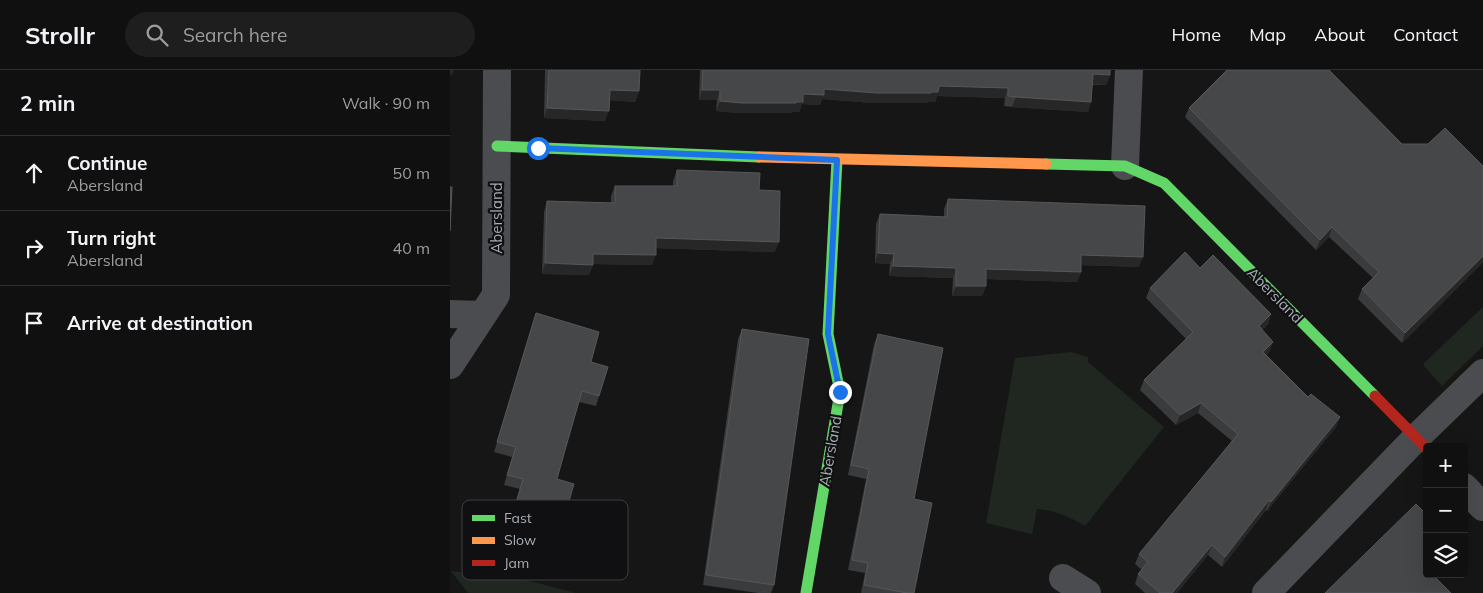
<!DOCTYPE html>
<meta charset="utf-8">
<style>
body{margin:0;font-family:Mulish,sans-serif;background:#1e1e1e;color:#f1f3f6}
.controls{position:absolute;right:15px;bottom:15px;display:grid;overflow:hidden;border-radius:5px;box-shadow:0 5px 20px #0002}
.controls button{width:45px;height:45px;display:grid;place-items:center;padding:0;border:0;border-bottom:1px solid #303030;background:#101010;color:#f1f3f6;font:25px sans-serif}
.stop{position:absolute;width:15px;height:15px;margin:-11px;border:4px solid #1a73e8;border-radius:50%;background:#fff}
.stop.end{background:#1a73e8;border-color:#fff;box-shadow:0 1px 5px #0008}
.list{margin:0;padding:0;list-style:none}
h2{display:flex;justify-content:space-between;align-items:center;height:65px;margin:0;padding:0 20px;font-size:21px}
h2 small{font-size:16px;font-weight:400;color:#9c9d9f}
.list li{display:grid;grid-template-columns:32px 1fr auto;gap:15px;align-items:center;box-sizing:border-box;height:75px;padding:0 20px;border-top:1px solid #303030}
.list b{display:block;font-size:19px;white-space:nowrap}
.list p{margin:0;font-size:16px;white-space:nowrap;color:#9c9d9f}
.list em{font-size:16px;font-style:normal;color:#9c9d9f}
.icon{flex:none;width:28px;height:28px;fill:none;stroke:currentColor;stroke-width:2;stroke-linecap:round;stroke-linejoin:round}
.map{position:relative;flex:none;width:1033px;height:523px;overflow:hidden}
header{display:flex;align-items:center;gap:30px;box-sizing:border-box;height:70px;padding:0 25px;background:#101010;border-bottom:1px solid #303030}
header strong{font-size:24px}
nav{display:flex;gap:28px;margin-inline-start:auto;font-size:18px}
.search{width:350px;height:45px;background:#1e1e1e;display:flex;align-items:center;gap:12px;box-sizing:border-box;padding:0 18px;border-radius:28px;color:#9c9d9f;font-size:19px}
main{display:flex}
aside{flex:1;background:#101010}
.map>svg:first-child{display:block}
.green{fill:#202620}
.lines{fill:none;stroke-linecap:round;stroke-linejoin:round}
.street{stroke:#4a4c4f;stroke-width:28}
.fast{stroke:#63d668;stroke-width:11}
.slow{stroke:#ff974d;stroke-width:11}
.jam{stroke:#b3261e;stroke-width:11}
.wall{fill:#3a3b3c}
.shaded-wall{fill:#272727}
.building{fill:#464749;stroke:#55575a}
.route{stroke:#1a73e8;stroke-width:6}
.labels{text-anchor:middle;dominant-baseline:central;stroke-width:4.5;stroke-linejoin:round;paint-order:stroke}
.street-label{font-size:15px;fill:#a8aeb6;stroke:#101012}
.key{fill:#101012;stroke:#3e3f43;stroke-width:1}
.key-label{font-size:14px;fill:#a8aeb6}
</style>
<header>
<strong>Strollr</strong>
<div class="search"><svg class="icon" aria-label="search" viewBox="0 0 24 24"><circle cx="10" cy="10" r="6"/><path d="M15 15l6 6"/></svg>Search here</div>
<nav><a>Home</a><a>Map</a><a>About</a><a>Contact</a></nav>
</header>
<main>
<aside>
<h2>2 min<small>Walk · 90 m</small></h2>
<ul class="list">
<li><svg class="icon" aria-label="ahead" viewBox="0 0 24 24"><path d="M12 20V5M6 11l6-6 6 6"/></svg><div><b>Continue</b><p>Abersland</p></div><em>50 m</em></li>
<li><svg class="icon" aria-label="right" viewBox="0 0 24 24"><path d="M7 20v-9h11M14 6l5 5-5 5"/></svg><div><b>Turn right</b><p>Abersland</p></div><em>40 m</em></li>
<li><svg class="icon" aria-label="arrive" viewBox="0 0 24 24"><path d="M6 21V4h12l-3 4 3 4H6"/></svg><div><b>Arrive at destination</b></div></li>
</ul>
</aside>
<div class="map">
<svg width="1033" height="523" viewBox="0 0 1033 523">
<rect width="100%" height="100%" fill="#161616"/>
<path class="green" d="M1033 237V276L992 316 974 296V293Z
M621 282 638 287V292L714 357 635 456C620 447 605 440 587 439L582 464 536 453 565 288Z
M1 501 76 510 126 523H18Z"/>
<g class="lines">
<path class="street" d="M675 96 679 0
M0 244 32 245
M0 295 46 225 47 0
M1014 417 1033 437
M613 508 637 523
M816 523 966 368 1033 303"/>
<path class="fast" d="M47 76 309 87
M596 94 675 96 714 113 925 326
M356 523 390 322 378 264 387 90"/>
<path class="slow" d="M309 87 596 94"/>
<path class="jam" d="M925 326 977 379"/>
</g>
<path class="wall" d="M95 0H190L189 21 185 32 159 30 155 51 94 48Z
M250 0H660V5L656 15H642L641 32 638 42 562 37 554 36 555 28 487 26 485 32H478L477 33H423L372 29 370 35 352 34 349 42H342V43H289L266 41 267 30H249Z
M739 38 952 74 1033 96V192L952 273 908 229 912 219 923 208 879 167 866 180 735 47Z
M227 100 309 120 325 182 206 178 202 195 143 194 139 205 92 204 94 142 97 131 161 133V126L165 116H223V111Z
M498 129 689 197 631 195V202L627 212 536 209V216L532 226H502L503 208 439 206 440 194 425 193 426 154 430 144 494 147V139Z
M750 198 821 244 818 254 812 260 820 281 816 285 858 327 890 347 886 357 817 441 816 440 772 497 758 485 727 523H695L685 514 688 504 692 500 685 494 689 484 782 371 748 343 726 355 690 320 694 310 736 269 696 228 700 218Z
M86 243 141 292 149 326 146 336 129 332 107 409 102 490 98 500 61 489 65 474 54 470 70 419 54 415 62 387 44 382Z
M292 259 324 515 321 523H308L253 515 288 269Z
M428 264 464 429V523H411L415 503 398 500 416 409 398 405 424 274Z"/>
<path class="shaded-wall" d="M0 0H4L2 5H0Z
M643 4 660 5 656 15 639 14Z
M489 16 558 18 555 28 487 26 485 32H478L477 33H423L372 29 370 35 352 34 349 42H342V43H289L266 41 270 31 346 32 353 24 374 19 481 22Z
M160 20 189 21 185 32 156 30Z
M252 20H270L267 30H249Z
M566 27 641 32 638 42 562 37Z
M97 38 159 41 155 51 94 48Z
M882 157 879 167 866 180 870 170Z
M206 168 329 172 325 182 202 178Z
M428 183 444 184 440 194 425 193Z
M143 184 206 185 202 195 139 194Z
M631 185 693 187 689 197 627 195Z
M1033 186V192L952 273 955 263Z
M95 193 143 195 139 205 92 204Z
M443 196 506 198 503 208 439 206Z
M536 199 631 202 627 212 533 209Z
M506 216H536L532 226H502Z
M821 244 818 254 805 266 809 256Z
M823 272 820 281 810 291 813 282Z
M751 333 748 343 726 355 730 345Z
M890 347 886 357 817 441 821 432Z
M819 430 816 440 772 497 775 487Z
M762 475 758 485 727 523H722Z"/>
<path class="building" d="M99 0H190L189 21 160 20 159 41 97 38Z
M253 0H660V5L643 4 641 32 566 27 558 26V18L489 16 488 22H481V23H427L374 19V25L353 24V32H346V33H292L270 31V20H252Z
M777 0H879L952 74H978L995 58 1033 96V186L955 263 912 219 929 202 882 157 870 170 739 38Z
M227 100 310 103 309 120 330 121 329 172 206 168V185L143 184V195L95 193 97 131 165 133V116H227Z
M0 117H2L0 161Z
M498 129 695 136 693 187 631 185V202L536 199V216H506V198L443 196 444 184 428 183 430 144 497 147Z
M735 182 750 198 763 185 821 244 809 256 823 272 813 282 858 327 861 324 890 347 821 432 819 430 775 487 762 475 722 523H710L688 504 698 492 689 484 788 364 751 333 730 345 694 310 743 262 700 218Z
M86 243 149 262 141 292 158 297 149 326 132 321 115 380 107 409 124 414 102 490 64 479 69 464 58 460 73 409 57 405 66 377 47 372Z
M292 259 359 269 324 515 256 505Z
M428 264 493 278 464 429 482 433 464 523H457L414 515 418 493 402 490 419 399 401 395Z
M966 434 975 443 977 441V493L974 496 977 499V504H982L1001 523H875Z"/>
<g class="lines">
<path class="route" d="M88 78 387 90 378 264 390 322"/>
</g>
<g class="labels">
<g class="street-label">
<text transform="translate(46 148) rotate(-90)">Abersland</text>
<text transform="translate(825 225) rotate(45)">Abersland</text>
<text transform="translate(380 381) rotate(-80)">Abersland</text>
</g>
</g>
<rect x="12" y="430" width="166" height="80" rx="8" class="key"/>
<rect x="22" y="445" width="23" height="6" fill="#63d668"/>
<rect x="22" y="467" width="23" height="7" fill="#ff974d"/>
<rect x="22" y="490" width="23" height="6" fill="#b3261e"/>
<g class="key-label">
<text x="54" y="453">Fast</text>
<text x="54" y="475">Slow</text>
<text x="54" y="498">Jam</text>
</g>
</svg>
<div class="controls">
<button>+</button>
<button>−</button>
<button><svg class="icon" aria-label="layers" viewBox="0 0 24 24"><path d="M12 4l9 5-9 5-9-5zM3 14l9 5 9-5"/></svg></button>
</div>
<div class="stop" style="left:88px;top:78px"></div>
<div class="stop end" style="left:390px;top:322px"></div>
</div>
</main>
